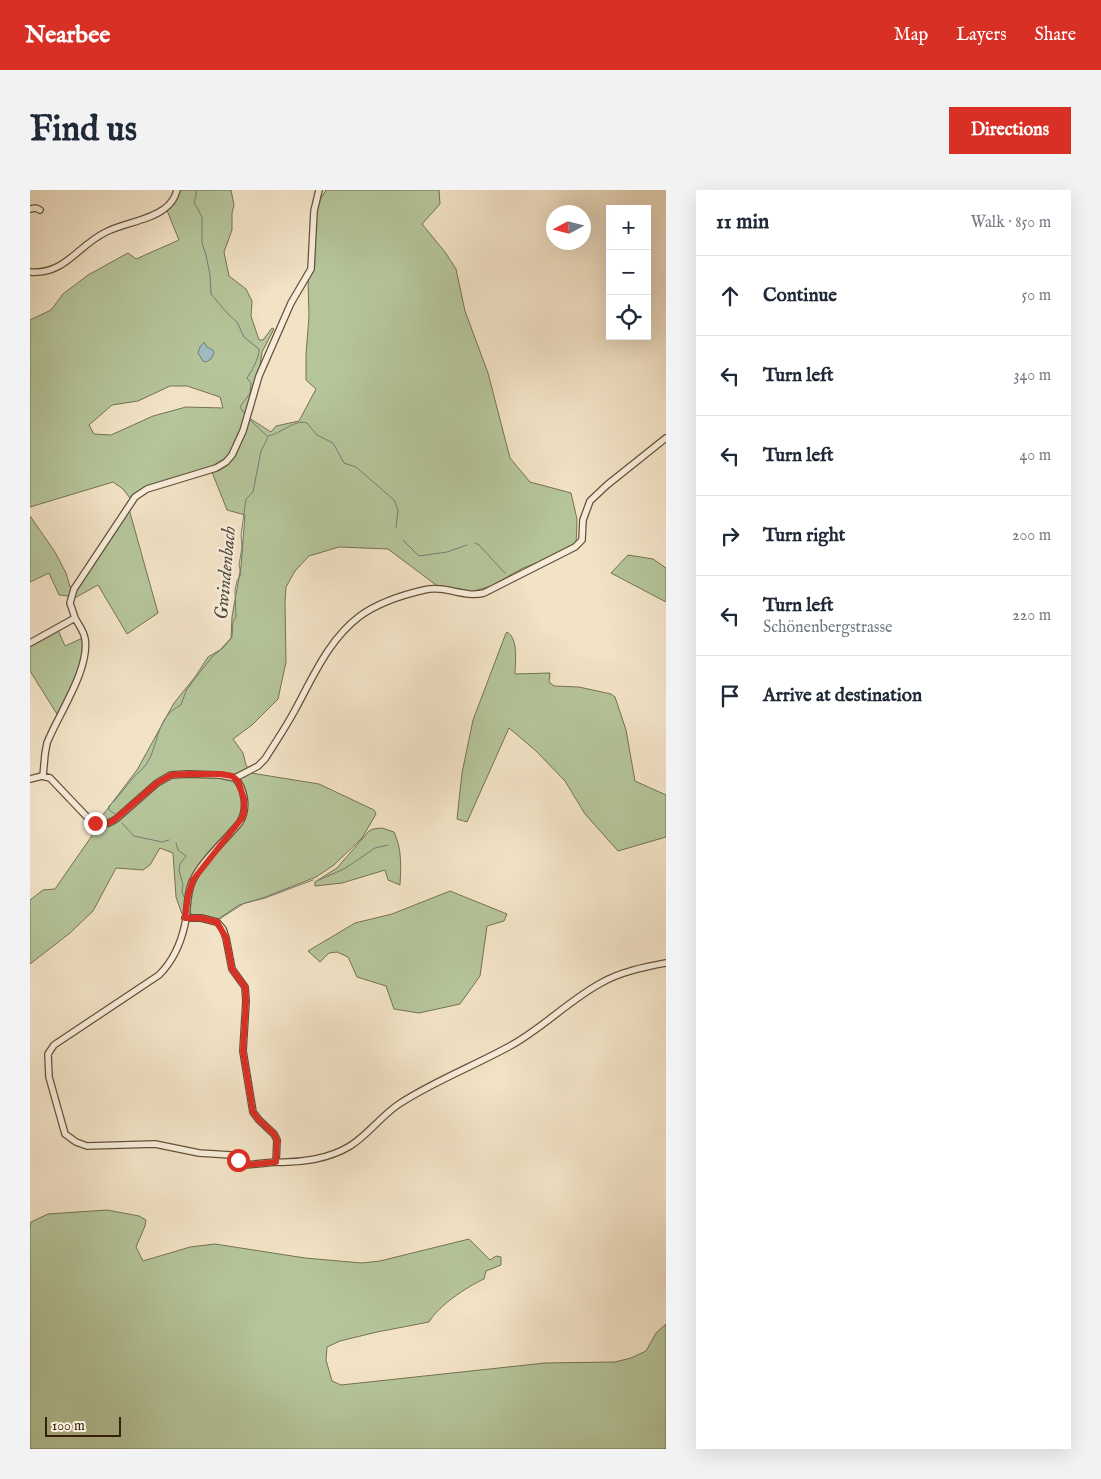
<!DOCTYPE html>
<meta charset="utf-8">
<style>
body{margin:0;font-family:"IM FELL English",serif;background:#f2f2f3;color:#1f2937}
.controls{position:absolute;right:15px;top:15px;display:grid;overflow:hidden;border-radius:0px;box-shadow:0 5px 20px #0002}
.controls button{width:45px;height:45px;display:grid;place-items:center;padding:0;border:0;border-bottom:1px solid #e0e1e3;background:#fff;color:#1f2937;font:25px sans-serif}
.compass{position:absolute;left:516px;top:15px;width:45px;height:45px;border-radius:50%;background:#fff;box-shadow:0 5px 20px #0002;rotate:263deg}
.scale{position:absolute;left:15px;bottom:12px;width:76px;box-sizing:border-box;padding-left:5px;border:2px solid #352109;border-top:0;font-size:14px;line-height:18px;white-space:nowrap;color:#352109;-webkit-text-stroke:4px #f7ecda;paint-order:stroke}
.stop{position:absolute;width:15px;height:15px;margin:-11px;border:4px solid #d93025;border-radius:50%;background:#fff}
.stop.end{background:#d93025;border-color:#fff;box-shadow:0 1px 5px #0008}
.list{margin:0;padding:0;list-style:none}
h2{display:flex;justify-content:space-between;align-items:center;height:65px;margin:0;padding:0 20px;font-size:21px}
h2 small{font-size:16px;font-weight:400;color:#747a83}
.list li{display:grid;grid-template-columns:32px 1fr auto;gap:15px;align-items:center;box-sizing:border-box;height:80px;padding:0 20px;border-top:1px solid #e0e1e3}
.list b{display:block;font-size:19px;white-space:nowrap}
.list p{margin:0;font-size:16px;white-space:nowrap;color:#747a83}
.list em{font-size:16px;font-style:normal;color:#747a83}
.icon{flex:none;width:28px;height:28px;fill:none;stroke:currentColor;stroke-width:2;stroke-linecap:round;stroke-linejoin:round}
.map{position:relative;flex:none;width:636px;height:1259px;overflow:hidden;border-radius:0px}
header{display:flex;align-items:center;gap:30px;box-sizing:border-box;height:70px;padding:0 25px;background:#d93025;color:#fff}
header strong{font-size:24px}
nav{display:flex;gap:28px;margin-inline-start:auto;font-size:18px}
.intro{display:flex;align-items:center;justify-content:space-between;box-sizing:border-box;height:120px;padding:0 30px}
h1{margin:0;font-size:35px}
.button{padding:12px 22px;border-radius:0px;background:#d93025;color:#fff;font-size:18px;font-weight:700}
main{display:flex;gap:30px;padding:0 30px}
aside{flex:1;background:#fff;border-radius:0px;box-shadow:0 5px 20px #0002}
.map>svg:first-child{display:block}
.green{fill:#b5c499;stroke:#757251;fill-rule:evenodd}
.water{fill:#a0bbc0;stroke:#757d77}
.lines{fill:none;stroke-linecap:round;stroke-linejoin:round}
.stream{stroke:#757d77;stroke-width:1}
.minor-casing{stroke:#645138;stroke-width:8}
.minor{stroke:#f7ecda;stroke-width:5.5}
.route{stroke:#d93025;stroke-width:6}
.labels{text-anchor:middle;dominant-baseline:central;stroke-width:5;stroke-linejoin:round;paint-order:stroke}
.water-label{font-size:19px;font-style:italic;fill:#554f40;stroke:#f7ecda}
</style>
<header>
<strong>Nearbee</strong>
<nav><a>Map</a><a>Layers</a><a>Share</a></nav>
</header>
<div class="intro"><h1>Find us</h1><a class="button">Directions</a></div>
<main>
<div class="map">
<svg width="636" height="1259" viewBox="0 0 636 1259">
<rect width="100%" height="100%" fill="#f2e2c6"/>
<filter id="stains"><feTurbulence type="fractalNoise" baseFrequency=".004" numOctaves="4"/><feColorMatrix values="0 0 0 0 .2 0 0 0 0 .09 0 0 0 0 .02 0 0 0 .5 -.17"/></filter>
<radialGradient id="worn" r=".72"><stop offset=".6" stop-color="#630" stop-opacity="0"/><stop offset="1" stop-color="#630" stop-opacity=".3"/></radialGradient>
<path class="green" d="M147 0H201L204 15 202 23V40L194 62 199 86 216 99 222 111 221 126 229 150H233L242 138 244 139 232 162 229 183 219 228 241 242 246 236 269 231 286 199 276 190V164L279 126 278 90 284 20 296 0H409L410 14 392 34 415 62 426 79 435 121 458 183 480 268 500 292 541 303 547 329 546 358 493 378 461 396 441 402H427L406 395 358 359 309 357 279 366 265 381 256 397 255 412 256 472 248 509 222 535 203 549 213 563 216 575 221 583 289 594 344 620 346 624 332 648 304 675 286 687 233 708 209 715 187 730 152 724 146 707 143 663 130 658 120 675 113 680 86 678 63 721 40 743 0 774V710L13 700 25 699 68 637 72 626 107 580 144 513 165 487 178 467 190 460 201 448 202 427 211 376 215 325 197 320 182 282 118 301 103 312 93 299 83 292 0 317V130L21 120 33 104 58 85 98 63 106 69 149 50 136 18ZM140 196H157L190 207 193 218 156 217 123 226 81 245 64 244 59 235 82 215 108 211Z
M99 319 128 423 97 444 68 395 41 410 39 406 29 405 19 383 0 392V326L25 362 36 383 41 400Z
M598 365 623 369 636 378V412L581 383Z
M26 435 35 456 55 447V468L30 529 0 481V451Z
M477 442C489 449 485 473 485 484L520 483 519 492 524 496 549 497 581 504 585 507 596 540 605 591 636 605V647L588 661 555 624 535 591 506 561 479 538 437 632 427 629 432 583 443 530 476 443Z
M352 638 364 642C372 659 371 676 370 695L358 690 355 680 312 693 285 696V692L307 678 339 641 343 639Z
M420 701 477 724 474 731 457 736 450 786 430 814 389 823 364 819 356 796 327 787 318 767 307 762 299 763 290 772 278 761 325 733 362 724Z
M77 1020 109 1026 116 1030 115 1036 106 1057 113 1071 160 1057 185 1054 275 1068 332 1073 350 1071 439 1049 460 1070 466 1066 471 1067V1075L456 1081 454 1089C438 1096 408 1116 399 1132L347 1142 310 1151 297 1157 296 1170 302 1191 311 1195 515 1173 585 1172 601 1168 616 1161 626 1143 636 1134V1259H0V1038L1 1032 18 1024Z"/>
<path class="water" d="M174 152 177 157 183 160 184 163 181 169 176 172 173 171 168 163 170 157Z"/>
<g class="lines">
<path class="stream" d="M166 0V6L164 12 172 27V53L176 65 180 85 181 104 198 124 207 132 214 147 229 159C229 169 222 180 217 188L221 193 220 203 210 217 214 223
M238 246C251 244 264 229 277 233L287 245 303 253 314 273 326 277 364 310 368 320 366 338
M373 350 389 366 417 362 437 355
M445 353 449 355 475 383
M85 624 79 620V616C89 607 95 597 104 587 107 583 112 580 115 576 130 556 124 528 151 515L156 501 163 491 182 467 194 457 202 447 203 432 206 427 205 400 207 391 211 384 209 375 212 357 211 345 216 309 223 302 231 261 238 247 219 229
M92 633 104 646 132 652 139 650
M146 653 148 660 156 666 150 674 149 680 153 695 152 702 154 707
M289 690 314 679 345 658 358 655
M215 713 235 708 283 690
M159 718 162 726
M188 730 213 714"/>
<g class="minor-casing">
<path id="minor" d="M0 19 6 18 10 20
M0 82C35 85 47 56 76 42 94 33 118 31 134 19 141 14 145 8 147 0
M45 428 40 413 44 399 105 307 117 299 186 278 196 272 202 265 213 241 229 186 261 113 281 79 284 21 289 0
M0 453 45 428C48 434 54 441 55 449 60 479 28 525 17 553L15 564 13 586
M205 588C215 599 218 619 210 632 195 651 172 670 162 692 156 706 158 720 155 734 151 753 142 772 129 785L24 855 18 864 19 887 35 944 46 952 57 956 125 954 169 963 201 965 215 975 246 972
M205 588 228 576 235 569C245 553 256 537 265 520 283 487 299 449 330 426 348 413 372 405 394 400 416 395 433 408 454 403L545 357 552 350 553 330 560 311 577 295 636 248
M0 589 12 586 20 588 58 628C67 636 76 636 86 629L127 593 141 585 158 584 190 585 205 588
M155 728H171L187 732 193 739 196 748 202 779 215 797 216 811 213 861 223 922 229 930 244 944 247 950 246 972C270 973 299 969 320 956 338 945 351 926 369 914 404 891 444 876 480 856 513 838 538 811 571 793 590 782 614 777 636 773"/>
</g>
<use href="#minor" class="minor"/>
</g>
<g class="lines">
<path class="route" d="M65 633 75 634 83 631 127 593 141 585 158 584H190L202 586 208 591 214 609V622L212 628 163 690 158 706 155 728H171L187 732 196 748 202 779 215 797 216 811 213 861 223 922 229 930 244 944 247 950 246 972 216 975 211 974 208 970"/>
</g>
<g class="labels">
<g class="water-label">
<text transform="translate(196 383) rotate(-85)">Gwindenbach</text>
</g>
</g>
<rect width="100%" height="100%" filter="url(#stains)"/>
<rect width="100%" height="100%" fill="url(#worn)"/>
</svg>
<div class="controls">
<button>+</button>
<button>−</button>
<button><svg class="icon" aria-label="locate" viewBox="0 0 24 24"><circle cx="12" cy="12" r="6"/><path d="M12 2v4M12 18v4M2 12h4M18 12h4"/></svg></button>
</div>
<svg class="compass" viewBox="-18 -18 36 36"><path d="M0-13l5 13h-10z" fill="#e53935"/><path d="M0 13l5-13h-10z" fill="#747a83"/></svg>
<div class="scale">100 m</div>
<div class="stop" style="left:208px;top:970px"></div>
<div class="stop end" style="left:65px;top:633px"></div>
</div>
<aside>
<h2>11 min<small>Walk · 850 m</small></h2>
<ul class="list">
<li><svg class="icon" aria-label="ahead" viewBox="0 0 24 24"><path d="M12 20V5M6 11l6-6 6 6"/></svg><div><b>Continue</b></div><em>50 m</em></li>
<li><svg class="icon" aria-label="left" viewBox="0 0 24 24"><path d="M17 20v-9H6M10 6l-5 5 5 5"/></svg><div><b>Turn left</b></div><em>340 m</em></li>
<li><svg class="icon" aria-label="left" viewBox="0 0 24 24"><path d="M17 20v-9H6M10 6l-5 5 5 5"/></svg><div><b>Turn left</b></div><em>40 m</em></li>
<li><svg class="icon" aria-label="right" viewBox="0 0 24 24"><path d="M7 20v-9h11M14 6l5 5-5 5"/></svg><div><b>Turn right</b></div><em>200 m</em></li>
<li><svg class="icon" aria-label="left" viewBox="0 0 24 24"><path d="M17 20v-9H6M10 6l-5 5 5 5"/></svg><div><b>Turn left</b><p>Schönenbergstrasse</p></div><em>220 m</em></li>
<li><svg class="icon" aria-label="arrive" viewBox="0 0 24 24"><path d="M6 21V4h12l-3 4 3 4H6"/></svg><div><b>Arrive at destination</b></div></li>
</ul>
</aside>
</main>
